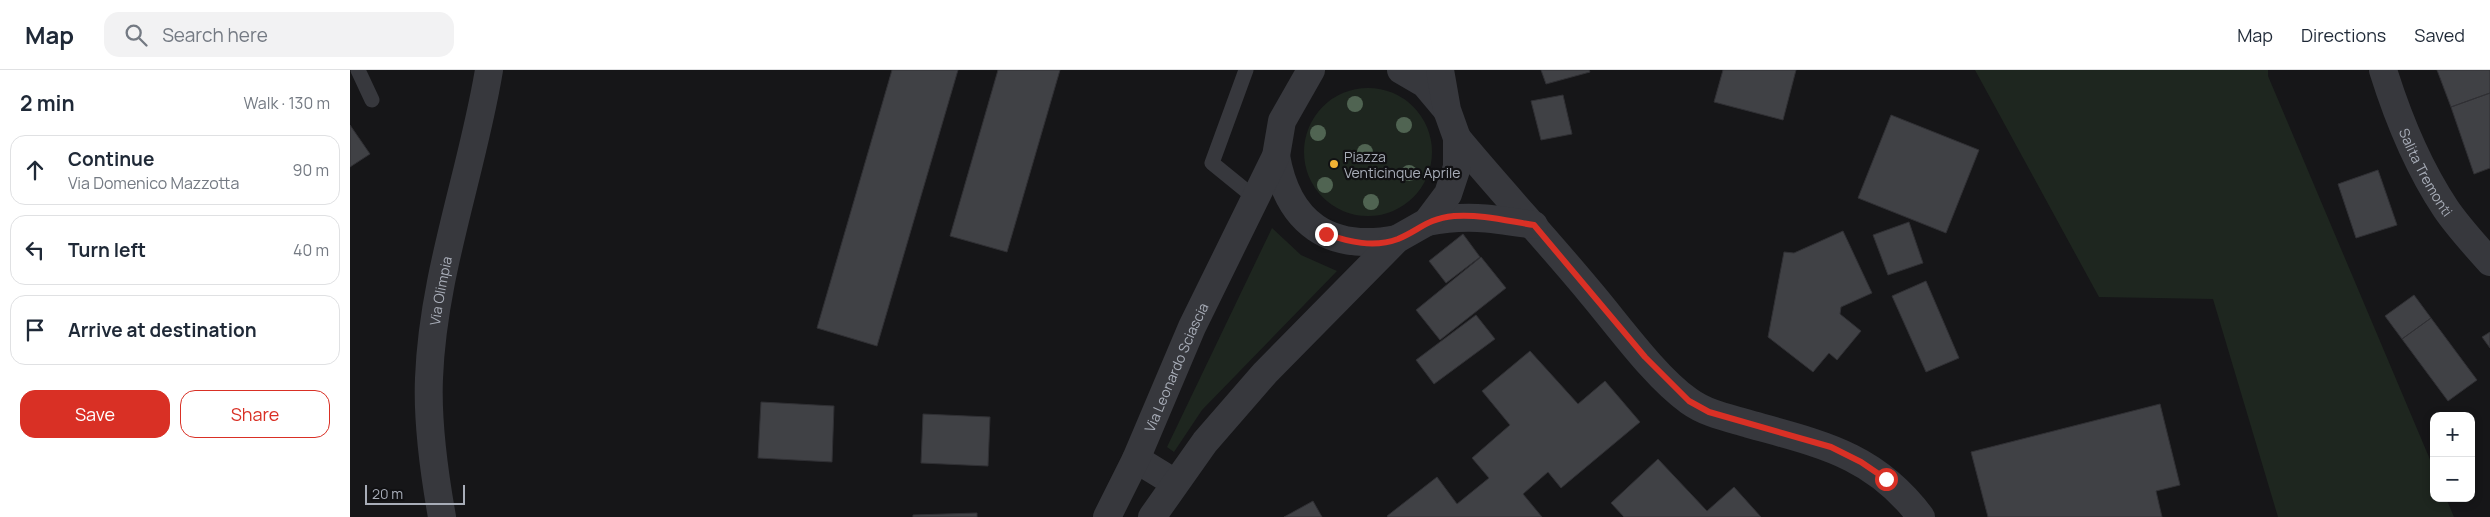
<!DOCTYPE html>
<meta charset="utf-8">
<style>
body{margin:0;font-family:Manrope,sans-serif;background:#f2f2f3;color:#1f2937}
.controls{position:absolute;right:15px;bottom:15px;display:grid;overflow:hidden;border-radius:10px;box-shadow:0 2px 8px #0003}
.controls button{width:45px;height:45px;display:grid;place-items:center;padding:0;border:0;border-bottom:1px solid #e0e1e3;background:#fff;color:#1f2937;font:25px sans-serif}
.scale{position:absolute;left:15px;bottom:12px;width:100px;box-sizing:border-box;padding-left:5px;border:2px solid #a8adb8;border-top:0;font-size:14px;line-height:18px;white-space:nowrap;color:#a8adb8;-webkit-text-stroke:4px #111113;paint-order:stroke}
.stop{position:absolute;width:15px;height:15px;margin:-11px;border:4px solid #d93025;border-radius:50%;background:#fff}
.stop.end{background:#d93025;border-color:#fff;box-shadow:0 1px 5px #0008}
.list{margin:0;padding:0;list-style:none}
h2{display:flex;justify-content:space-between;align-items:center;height:65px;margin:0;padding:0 20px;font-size:21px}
h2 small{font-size:16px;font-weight:400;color:#747a83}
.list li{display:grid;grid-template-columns:32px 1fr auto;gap:15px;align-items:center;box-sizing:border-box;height:70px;margin:0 10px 10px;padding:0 10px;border:1px solid #e0e1e3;border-radius:15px}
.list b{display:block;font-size:19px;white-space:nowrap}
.list p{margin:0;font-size:16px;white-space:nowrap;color:#747a83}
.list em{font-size:16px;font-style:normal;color:#747a83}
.actions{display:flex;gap:10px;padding:15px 20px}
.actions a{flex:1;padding:11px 0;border:1px solid #d93025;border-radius:15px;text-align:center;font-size:18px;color:#d93025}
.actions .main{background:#d93025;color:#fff}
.icon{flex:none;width:28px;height:28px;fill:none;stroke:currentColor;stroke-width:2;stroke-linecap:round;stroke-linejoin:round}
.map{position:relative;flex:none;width:2140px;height:447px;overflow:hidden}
header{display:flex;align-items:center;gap:30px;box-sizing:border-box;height:70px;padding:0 25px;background:#fff;border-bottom:1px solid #e0e1e3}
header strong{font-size:24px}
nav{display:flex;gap:28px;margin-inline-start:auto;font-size:18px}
.search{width:350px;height:45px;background:#f2f2f3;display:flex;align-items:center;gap:12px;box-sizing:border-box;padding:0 18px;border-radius:15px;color:#747a83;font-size:19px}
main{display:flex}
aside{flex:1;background:#fff}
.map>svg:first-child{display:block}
.green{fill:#1e261f}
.building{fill:#404145;stroke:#303034}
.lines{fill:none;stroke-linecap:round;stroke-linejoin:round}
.service{stroke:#37383d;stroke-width:15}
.minor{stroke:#37383d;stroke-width:28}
.tertiary{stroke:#37383d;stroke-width:28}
.tree{fill:#506452}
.route{stroke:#d93025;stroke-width:6}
.poi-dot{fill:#f2b134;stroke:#111113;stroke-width:2}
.labels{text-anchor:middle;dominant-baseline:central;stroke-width:4.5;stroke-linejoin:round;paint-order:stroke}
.poi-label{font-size:14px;fill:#a8adb8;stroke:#111113;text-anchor:start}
.street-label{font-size:14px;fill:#a8adb8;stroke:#111113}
</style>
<header>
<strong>Map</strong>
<div class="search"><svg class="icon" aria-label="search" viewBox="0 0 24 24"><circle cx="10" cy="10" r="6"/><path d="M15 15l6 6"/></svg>Search here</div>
<nav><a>Map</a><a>Directions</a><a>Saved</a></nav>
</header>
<main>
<aside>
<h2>2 min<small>Walk · 130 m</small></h2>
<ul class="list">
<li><svg class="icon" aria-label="ahead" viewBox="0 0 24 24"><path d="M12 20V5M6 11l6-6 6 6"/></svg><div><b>Continue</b><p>Via Domenico Mazzotta</p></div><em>90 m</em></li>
<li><svg class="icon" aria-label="left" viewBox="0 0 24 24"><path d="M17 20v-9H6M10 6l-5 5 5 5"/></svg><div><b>Turn left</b></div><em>40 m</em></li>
<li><svg class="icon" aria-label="arrive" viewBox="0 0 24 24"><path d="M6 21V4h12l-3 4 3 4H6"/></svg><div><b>Arrive at destination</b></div></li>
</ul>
<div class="actions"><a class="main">Save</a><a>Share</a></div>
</aside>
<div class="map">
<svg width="2140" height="447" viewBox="0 0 2140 447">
<rect width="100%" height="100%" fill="#161618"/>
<path class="green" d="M1625 0H1918V6L2084 399V428H2096L2104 447H1928L1863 229 1749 227Z
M954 82a64 64 0 1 1 128 0a64 64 0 1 1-128 0Z
M922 158 951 185 987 201 852 340 824 382 817 377Z"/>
<path class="building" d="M542 0H608L527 276 467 258Z
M648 0H710L657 182 600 166Z
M1191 0H1239L1240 2 1196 14Z
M1373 0H1446L1433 50 1364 32Z
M2087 0H2140V23L2101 37Z
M2140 23V98L2124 104 2101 37Z
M1213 25 1222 64 1191 70 1181 31Z
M1541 45 1629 80 1596 163 1508 128Z
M0 55 20 84 0 97Z
M2028 100 2047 155 2006 168 1988 114Z
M1559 152 1573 193 1538 205 1523 165Z
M1493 161 1522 223 1491 237 1490 244 1511 261 1487 290 1479 283 1463 302 1418 267 1434 182 1444 183Z
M1113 164 1130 187 1096 213 1079 191Z
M1131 187 1156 218 1090 270 1066 240Z
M1576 211 1609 288 1576 302 1542 226Z
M2064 225 2081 248 2052 269 2035 246Z
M1126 245 1145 269 1084 314 1066 290Z
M2081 248 2127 310 2098 331 2052 269Z
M2140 262V278L2132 267Z
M1180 281 1228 334 1255 311 1290 352 1211 418 1198 402 1173 424 1192 447H1038L1037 446 1087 407 1107 434 1139 408 1122 388 1160 355 1132 321Z
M411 332 484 336 482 392 408 388Z
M1810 334 1830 415 1806 421 1812 447H1638L1621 382Z
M573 344 640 347 638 396 571 393Z
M1308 389 1357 441 1384 417 1411 447H1274L1261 433Z
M963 431 972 447H934Z
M627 443V447H563V445Z"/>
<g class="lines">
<path class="service" d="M8 0 22 30
M896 0 862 93 905 128"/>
<g class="minor">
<path id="s1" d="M2033 0C2048 48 2068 97 2096 139 2109 158 2125 175 2140 192"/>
<path d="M1107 68C1150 120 1197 170 1240 222 1268 255 1305 307 1339 331 1357 344 1379 348 1399 354 1470 374 1524 384 1571 447"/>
<path d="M1077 152C1118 144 1144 149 1184 155"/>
<path d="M786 389 825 413"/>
<path id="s2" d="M92 447C84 402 77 354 79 308 83 203 122 103 139 0"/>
</g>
<g class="tertiary">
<path d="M1051 0 1075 14 1096 39"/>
<path d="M926 86C938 154 980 182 1047 169"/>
<path id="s3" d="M757 447 786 389 842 257 926 86 932 51 961 0"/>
<path d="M802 447 855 372 915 303 1047 169 1077 152 1098 124 1107 97V68L1097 40 1090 0"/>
</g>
</g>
<g class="tree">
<circle cx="1005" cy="34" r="8"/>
<circle cx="1054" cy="55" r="8"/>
<circle cx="968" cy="63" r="8"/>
<circle cx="1015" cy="82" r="8"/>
<circle cx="1059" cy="103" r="8"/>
<circle cx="975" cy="115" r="8"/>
<circle cx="1021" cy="132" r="8"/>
</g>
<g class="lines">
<path class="route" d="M976 164C999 172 1024 178 1048 169 1070 160 1076 149 1104 146 1131 144 1158 151 1184 155L1295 287 1339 331 1359 342 1481 377 1511 392 1536 409"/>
</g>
<circle class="poi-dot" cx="984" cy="94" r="5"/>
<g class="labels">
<g class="poi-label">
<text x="994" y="86">Piazza<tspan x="994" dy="16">Venticinque Aprile</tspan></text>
</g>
<g class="street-label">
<text stroke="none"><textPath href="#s1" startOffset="111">Salita Tremonti</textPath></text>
<text stroke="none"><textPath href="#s2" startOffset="228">Via Olimpia</textPath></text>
<text stroke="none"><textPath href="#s3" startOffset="165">Via Leonardo Sciascia</textPath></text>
</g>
</g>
</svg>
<div class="controls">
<button>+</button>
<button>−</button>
</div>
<div class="scale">20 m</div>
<div class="stop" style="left:1536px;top:409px"></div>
<div class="stop end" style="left:976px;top:164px"></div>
</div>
</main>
